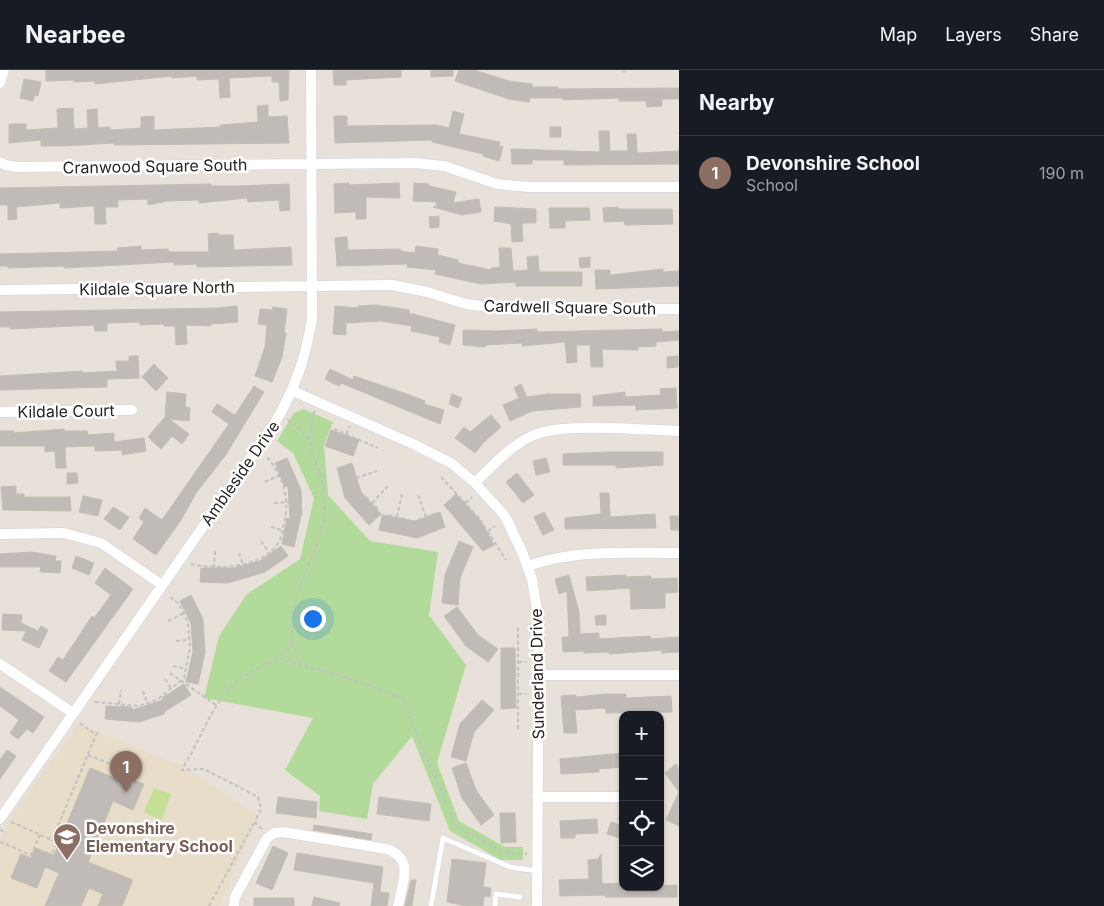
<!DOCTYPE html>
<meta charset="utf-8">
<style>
body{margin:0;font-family:Inter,sans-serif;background:#20242c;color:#f1f3f6}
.controls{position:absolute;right:15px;bottom:15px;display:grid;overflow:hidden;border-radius:10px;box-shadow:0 1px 4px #0004}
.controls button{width:45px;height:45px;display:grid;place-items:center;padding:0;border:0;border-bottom:1px solid #363941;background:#171b24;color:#f1f3f6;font:25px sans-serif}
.you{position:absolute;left:312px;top:548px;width:18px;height:18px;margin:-12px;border:4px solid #fff;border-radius:50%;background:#1a73e8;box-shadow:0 0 0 8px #1a73e833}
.badge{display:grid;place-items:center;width:32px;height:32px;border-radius:50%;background:#b45309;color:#fff;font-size:16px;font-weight:700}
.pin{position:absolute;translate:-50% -41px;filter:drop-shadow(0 1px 2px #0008)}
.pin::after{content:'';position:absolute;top:26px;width:18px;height:15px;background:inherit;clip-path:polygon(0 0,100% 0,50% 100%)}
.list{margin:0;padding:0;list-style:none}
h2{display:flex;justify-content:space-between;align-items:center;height:65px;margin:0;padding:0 20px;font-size:21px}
h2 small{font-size:16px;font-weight:400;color:#9ea1a6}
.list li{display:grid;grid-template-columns:32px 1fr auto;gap:15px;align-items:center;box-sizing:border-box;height:75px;padding:0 20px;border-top:1px solid #363941}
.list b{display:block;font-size:19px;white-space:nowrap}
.list p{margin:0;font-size:16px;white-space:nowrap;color:#9ea1a6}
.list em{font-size:16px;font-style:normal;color:#9ea1a6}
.icon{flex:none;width:28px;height:28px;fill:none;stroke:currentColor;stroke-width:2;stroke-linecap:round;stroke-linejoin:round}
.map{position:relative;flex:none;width:679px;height:836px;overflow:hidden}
header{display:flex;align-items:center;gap:30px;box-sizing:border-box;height:70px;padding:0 25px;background:#171b24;border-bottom:1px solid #363941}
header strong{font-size:24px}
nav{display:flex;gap:28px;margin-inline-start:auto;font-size:18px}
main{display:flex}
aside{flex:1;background:#171b24}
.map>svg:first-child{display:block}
.education{fill:#e8ddc9}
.green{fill:#b2da9a}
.pitch{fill:#c4e097}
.building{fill:#c0bbb6;stroke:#c3bdb3}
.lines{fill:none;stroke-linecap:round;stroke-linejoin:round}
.lane-casing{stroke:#cfd2de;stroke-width:6}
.street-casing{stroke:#cfd2de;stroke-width:11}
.path{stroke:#c2c2c2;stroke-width:2;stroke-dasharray:4 2.5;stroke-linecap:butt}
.lane{stroke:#fff;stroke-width:5}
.street{stroke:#fff;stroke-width:10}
.labels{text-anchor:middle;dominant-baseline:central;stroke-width:5;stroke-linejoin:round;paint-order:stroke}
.street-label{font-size:16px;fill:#262626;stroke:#fff}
.education-label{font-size:16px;font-weight:bold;fill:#785e54;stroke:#fff;text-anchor:start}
</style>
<header>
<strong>Nearbee</strong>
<nav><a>Map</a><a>Layers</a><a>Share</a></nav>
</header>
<main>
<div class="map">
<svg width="679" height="836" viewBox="0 0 679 836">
<rect width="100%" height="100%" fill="#e8e1d9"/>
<path class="education" d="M78 654 187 698 259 746 219 836H0V770L8 752Z"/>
<path class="green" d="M303 339 333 352 324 375 328 425 370 471 438 482 429 545 466 595 437 693 459 751 505 777H523V790H501L450 761 412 666 373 714 367 749 319 741 320 726 285 700 313 648 204 628 219 566 247 524 300 489 314 428 293 383 277 371 294 343Z"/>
<path class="pitch" d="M154 718 171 724 162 750 144 742Z"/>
<path class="building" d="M46 0H172V6L95 14V11L74 12V10L46 11Z
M172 0H289L288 30 280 31 279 12H272V6L229 8 230 27 220 28 219 9 197 10V6L172 8Z
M333 0H401V7L346 10V15H334Z
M431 0H453V6L431 7Z
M459 0H474L509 11 532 14V17H558V19L679 18V29H662V36L647 37 646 31H619V28L563 30V28H530L529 32 509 29 455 11Z
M24 9 41 12 38 26 35 25 33 31 20 28Z
M268 35V47L287 46 289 73 114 75V73L63 76H41V70L9 73V54H26V60L58 58 57 39 73 38 74 59 88 58 87 40 97 39 98 58 110 57V60L141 58V47L154 46V60L221 57 220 55 258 52 257 36Z
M453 41 464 44 459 64 500 72 499 76 503 77 499 91 483 86V84L432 72V70L335 73 334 46H347V56L436 55 449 58Z
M550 57H561V67H550Z
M599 61H609L610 81H628L627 64H636L637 83 679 81V94L564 95V90H532V94H512L511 79 600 82Z
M349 113V115L399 113 400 128 366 127V149H356V142L335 143 334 114Z
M414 113 429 114V116L456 122 453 133 479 129 481 142 462 145 433 137 436 136 437 132 413 131Z
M211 114V116H238L289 114 290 140 280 141 279 130 248 132 247 128 199 133V130L167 131 148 135V129L118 130V137H105L106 154H95L94 136 60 138V133L16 137 17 149 8 150V135H0V118Z
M495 137 536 139V153H522L523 171 512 172 511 154 494 151Z
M618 137V139H672L673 154 625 155 624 151 604 152 603 138Z
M549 138H589L590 150 565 151V158H550Z
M439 146V157L430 158 429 147Z
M218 163V165H233L234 180 291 177 292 195 197 197V194L174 195V192L64 198V196L8 198V196H0V184L118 181 117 178 141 176V180L168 179 169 182H209L208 164Z
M347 167 348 180 400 179 401 181 415 183 416 176 438 179V185L458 190V193L491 200V198L500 197 499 178H511L513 201 528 200 527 187 538 186 539 202H582V216H516V212L481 214 435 204 436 200 407 197V194L337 196 335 168Z
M590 187V197L580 198 579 188Z
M663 199V202L679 201V216L596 219 595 200H610V205Z
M376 235 409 240V243L455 255 450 275 439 272 440 267 411 261 412 256 380 251 346 253V265L333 264 335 236 358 238V236Z
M237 236 238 252 211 254V256L186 255 187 274 176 275 175 256H164V254L140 255V252L107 253V261H95L94 255 10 259 9 257H0V242L218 238Z
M273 237 287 239 284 263H286L282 287 272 312 255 306 265 277 267 255 258 254 260 239 272 240Z
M537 259V262L662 259V262L679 261V270L656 272V276L638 277V280L602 279 603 297H591L590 275H576L577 292 567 293 565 272 522 276V273L486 275 485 277 463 275V260L497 261Z
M129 286H138L139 308 107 309V317L0 320V306L82 301V303L117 301 116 291H129Z
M678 286V297L667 298V287Z
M154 294 168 308 156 321 142 307Z
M330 299 353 310 354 306 407 324 425 331 424 334 444 340 440 354 341 313 339 316 325 309Z
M521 314 527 327 548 324H580L581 337 532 341 510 351 503 335 519 328 514 318Z
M254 316 264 322 225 386 196 423 181 450 156 485 133 469 144 452 139 448 145 438 162 450 229 354 212 342 217 334 235 345Z
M676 318 677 338 636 340V335L593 336V326L625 322V327L661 325 660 319Z
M167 322 186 324 185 337 190 338 189 351 169 349 189 364 182 374 172 366 161 379 148 367 165 347Z
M452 324 462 328 458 338 449 334Z
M491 345 501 357 484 372 475 383 455 368 464 357 470 362Z
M64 359V361H87L88 365 114 363V372L144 368 146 381 122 385V380L95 381V376L65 377 66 398H56L55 381 45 382V376H0V361H14V363Z
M331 360 359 370 353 386 325 376Z
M607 382H663V395L616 398V395H563V384Z
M287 388 301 420 302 445H301L294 477 282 474 287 448 290 449 288 416 285 417 275 393Z
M546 388 550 402 536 405 533 391Z
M352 393 361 422 381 444 369 455 345 428 337 398Z
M67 403H77L78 413 67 414Z
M517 403 534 425 523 433 506 412Z
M16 416V424H24V427H70L71 441 3 440 1 417Z
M600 423H609L610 447 655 444 656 458 565 459V448L601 444Z
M456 424 480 450 494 475 483 481 444 435Z
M83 426 102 430 98 446 79 442Z
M113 437 129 447 120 460 104 449Z
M440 442 445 457 417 468 379 460 382 445 415 451Z
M544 442 554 460 543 465 534 447Z
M670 446H679V460H671Z
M459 471 473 477 460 508 458 535 442 533 445 505Z
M281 476 288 486 265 502 228 513 200 512 201 498H233L260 491Z
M31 482 56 486 55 491H61L60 503 40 502 41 497H0V484Z
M76 486 94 493 89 505 72 498Z
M105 498 133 519 66 612 49 601 58 587 63 590 92 546 94 548 111 525 95 513Z
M569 505 579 542 580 564 599 563V569L650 566 651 569 679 567V582L662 583V580L609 584V582L584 583V581L563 582 562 567H569L567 521 559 524 555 509Z
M626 505V507L651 506V509L677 508 678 522 665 523V538L631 539 630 518 587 521 586 507Z
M191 525 203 549 205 582 198 614 186 612 193 582 191 553 180 531Z
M457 537 478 565 498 579 488 592 466 576 444 546Z
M3 544 22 545 21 553 38 561 41 556 48 560 39 578 22 570 26 561 2 560Z
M606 545V555H596L595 546Z
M501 578H515L516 638 501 639Z
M184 614 191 625 164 642V644L139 652 105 649 106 636 132 637V640L163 630 162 628Z
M0 617 44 647 33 663 27 659 18 669 10 663 19 650 0 636Z
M605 624H626V628L671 626 672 642 606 643V638L575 640 577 663H564L561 626 576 625V627Z
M482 630 494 640 474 662 466 691 451 687 460 654Z
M7 680 16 686 0 709V690Z
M623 683V697L599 699V702L561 704 560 689Z
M466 693 476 720 494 745 481 755 462 728 452 698Z
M676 694 679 698V722L665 703Z
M90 698 132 715 134 710 144 714 133 740 113 731 88 792 133 810 122 836H98L103 824 89 818 81 836H45L59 803 45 797 37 818 11 808 21 784 31 788 35 778 54 785Z
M679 722V756L666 750Z
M278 727 317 732 316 748 276 743Z
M379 727 431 734 429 751 377 744Z
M500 743H515L516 772 501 773Z
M597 749 598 763 575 764V768H561L560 751Z
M611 752 623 756V769L607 764Z
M314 755 372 764 371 770 313 760Z
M273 776 288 783 272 820 256 813Z
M297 783 383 797 380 822 389 823 387 836H371L374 813 294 800Z
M601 784 602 814 623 813V817L677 815V827H605V825L560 826 559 810 589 809 588 790 598 789Z
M452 789 486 793 483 817 491 818 490 827 484 826 483 836H466L447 832Z
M411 810H416L412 836H405Z
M314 827 340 833 339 836H312Z
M254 828H294V836H254Z"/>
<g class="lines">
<g class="lane-casing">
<path id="lane" d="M431 836 443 768 510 797 537 801
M495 836 496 824 520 827"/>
</g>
<g class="street-casing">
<path id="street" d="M0 13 4 0
M0 92 5 95 17 97 415 93 444 96 497 114 528 117H679
M0 220 392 215 427 222 466 234 504 239H679
M293 321 413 374 451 393 475 413 505 446 523 484 532 509 539 552 537 836
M0 342 132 340
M475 413C493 395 511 375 534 365 563 352 644 360 679 361
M0 464 64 463 101 473 162 515
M528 496C577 479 627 483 679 483
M0 594 73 643
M538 605H679
M537 727H623
M0 749 275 353C296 316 305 290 312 249L311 0
M234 836 235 827 267 768 274 763 283 762 387 779C415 789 402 814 398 836"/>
</g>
<path class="path" d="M624 3V0
M287 349 298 357 309 370
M334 359 378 378
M346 364 350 356
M441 407 479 448 506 490
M356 408 377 401
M265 412 280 405
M418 425 426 447
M366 427 378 439
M274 433 289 432
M372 433 388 416
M466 433 472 427
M388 445 405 449
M397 447 402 424
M418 450 434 444
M271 457 285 461
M488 461 495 456
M261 471 270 484
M239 483 243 495
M191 494C216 500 260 498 277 475 281 470 282 463 283 457 291 431 284 407 266 386
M214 498 215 481
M168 551 184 543
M176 571 190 570
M293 571C285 522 323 484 325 436 327 400 299 379 315 340
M518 592H526
M300 594 293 571 280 589C324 601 366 612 407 631L410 648 456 756 504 782 527 784
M173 596 186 599
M170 603 216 635
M165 609 172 620
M143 621 147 633
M518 624H526
M95 632 138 636 157 630 184 608 190 578 188 552 179 534 169 526
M119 634 121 620
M80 653 96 665 100 660
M518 659V555
M88 685 132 703
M11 752 52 770
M262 759 256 754V749L261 739 258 727 204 699 182 700C185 692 190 687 193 680 218 631 225 609 280 589
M0 760 5 762
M0 772 31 785 40 765
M50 789 57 772 52 770 96 665
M209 836 255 751"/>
<use href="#lane" class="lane"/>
<use href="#street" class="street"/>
</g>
<defs>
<g id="school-pin" transform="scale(1.4375)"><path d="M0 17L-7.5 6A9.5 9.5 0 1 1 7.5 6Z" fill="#8d6e63" stroke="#fff"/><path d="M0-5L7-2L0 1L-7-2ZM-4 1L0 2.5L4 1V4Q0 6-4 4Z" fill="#fff"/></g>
</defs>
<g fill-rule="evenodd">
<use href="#school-pin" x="67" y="767"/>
</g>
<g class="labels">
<g class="street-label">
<text transform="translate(155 96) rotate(-1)">Cranwood Square South</text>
<text transform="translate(157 218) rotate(-1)">Kildale Square North</text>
<text transform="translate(570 237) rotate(1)">Cardwell Square South</text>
<text transform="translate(66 341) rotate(-1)">Kildale Court</text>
<text transform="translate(240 403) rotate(-55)">Ambleside Drive</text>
<text transform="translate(537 604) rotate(-91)">Sunderland Drive</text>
</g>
<g class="education-label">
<text x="86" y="758">Devonshire<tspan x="86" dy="18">Elementary School</tspan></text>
</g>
</g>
</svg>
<div class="controls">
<button>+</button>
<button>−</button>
<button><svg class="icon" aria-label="locate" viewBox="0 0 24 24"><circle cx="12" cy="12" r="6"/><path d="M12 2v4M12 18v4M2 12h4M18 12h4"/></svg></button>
<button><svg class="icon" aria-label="layers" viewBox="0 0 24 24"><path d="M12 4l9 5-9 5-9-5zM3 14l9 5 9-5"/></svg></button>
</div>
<div class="you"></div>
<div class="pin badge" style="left:126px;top:722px;background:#8d6e63">1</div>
</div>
<aside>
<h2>Nearby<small></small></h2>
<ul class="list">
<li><span class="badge" style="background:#8d6e63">1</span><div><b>Devonshire School</b><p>School</p></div><em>190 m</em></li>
</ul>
</aside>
</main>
